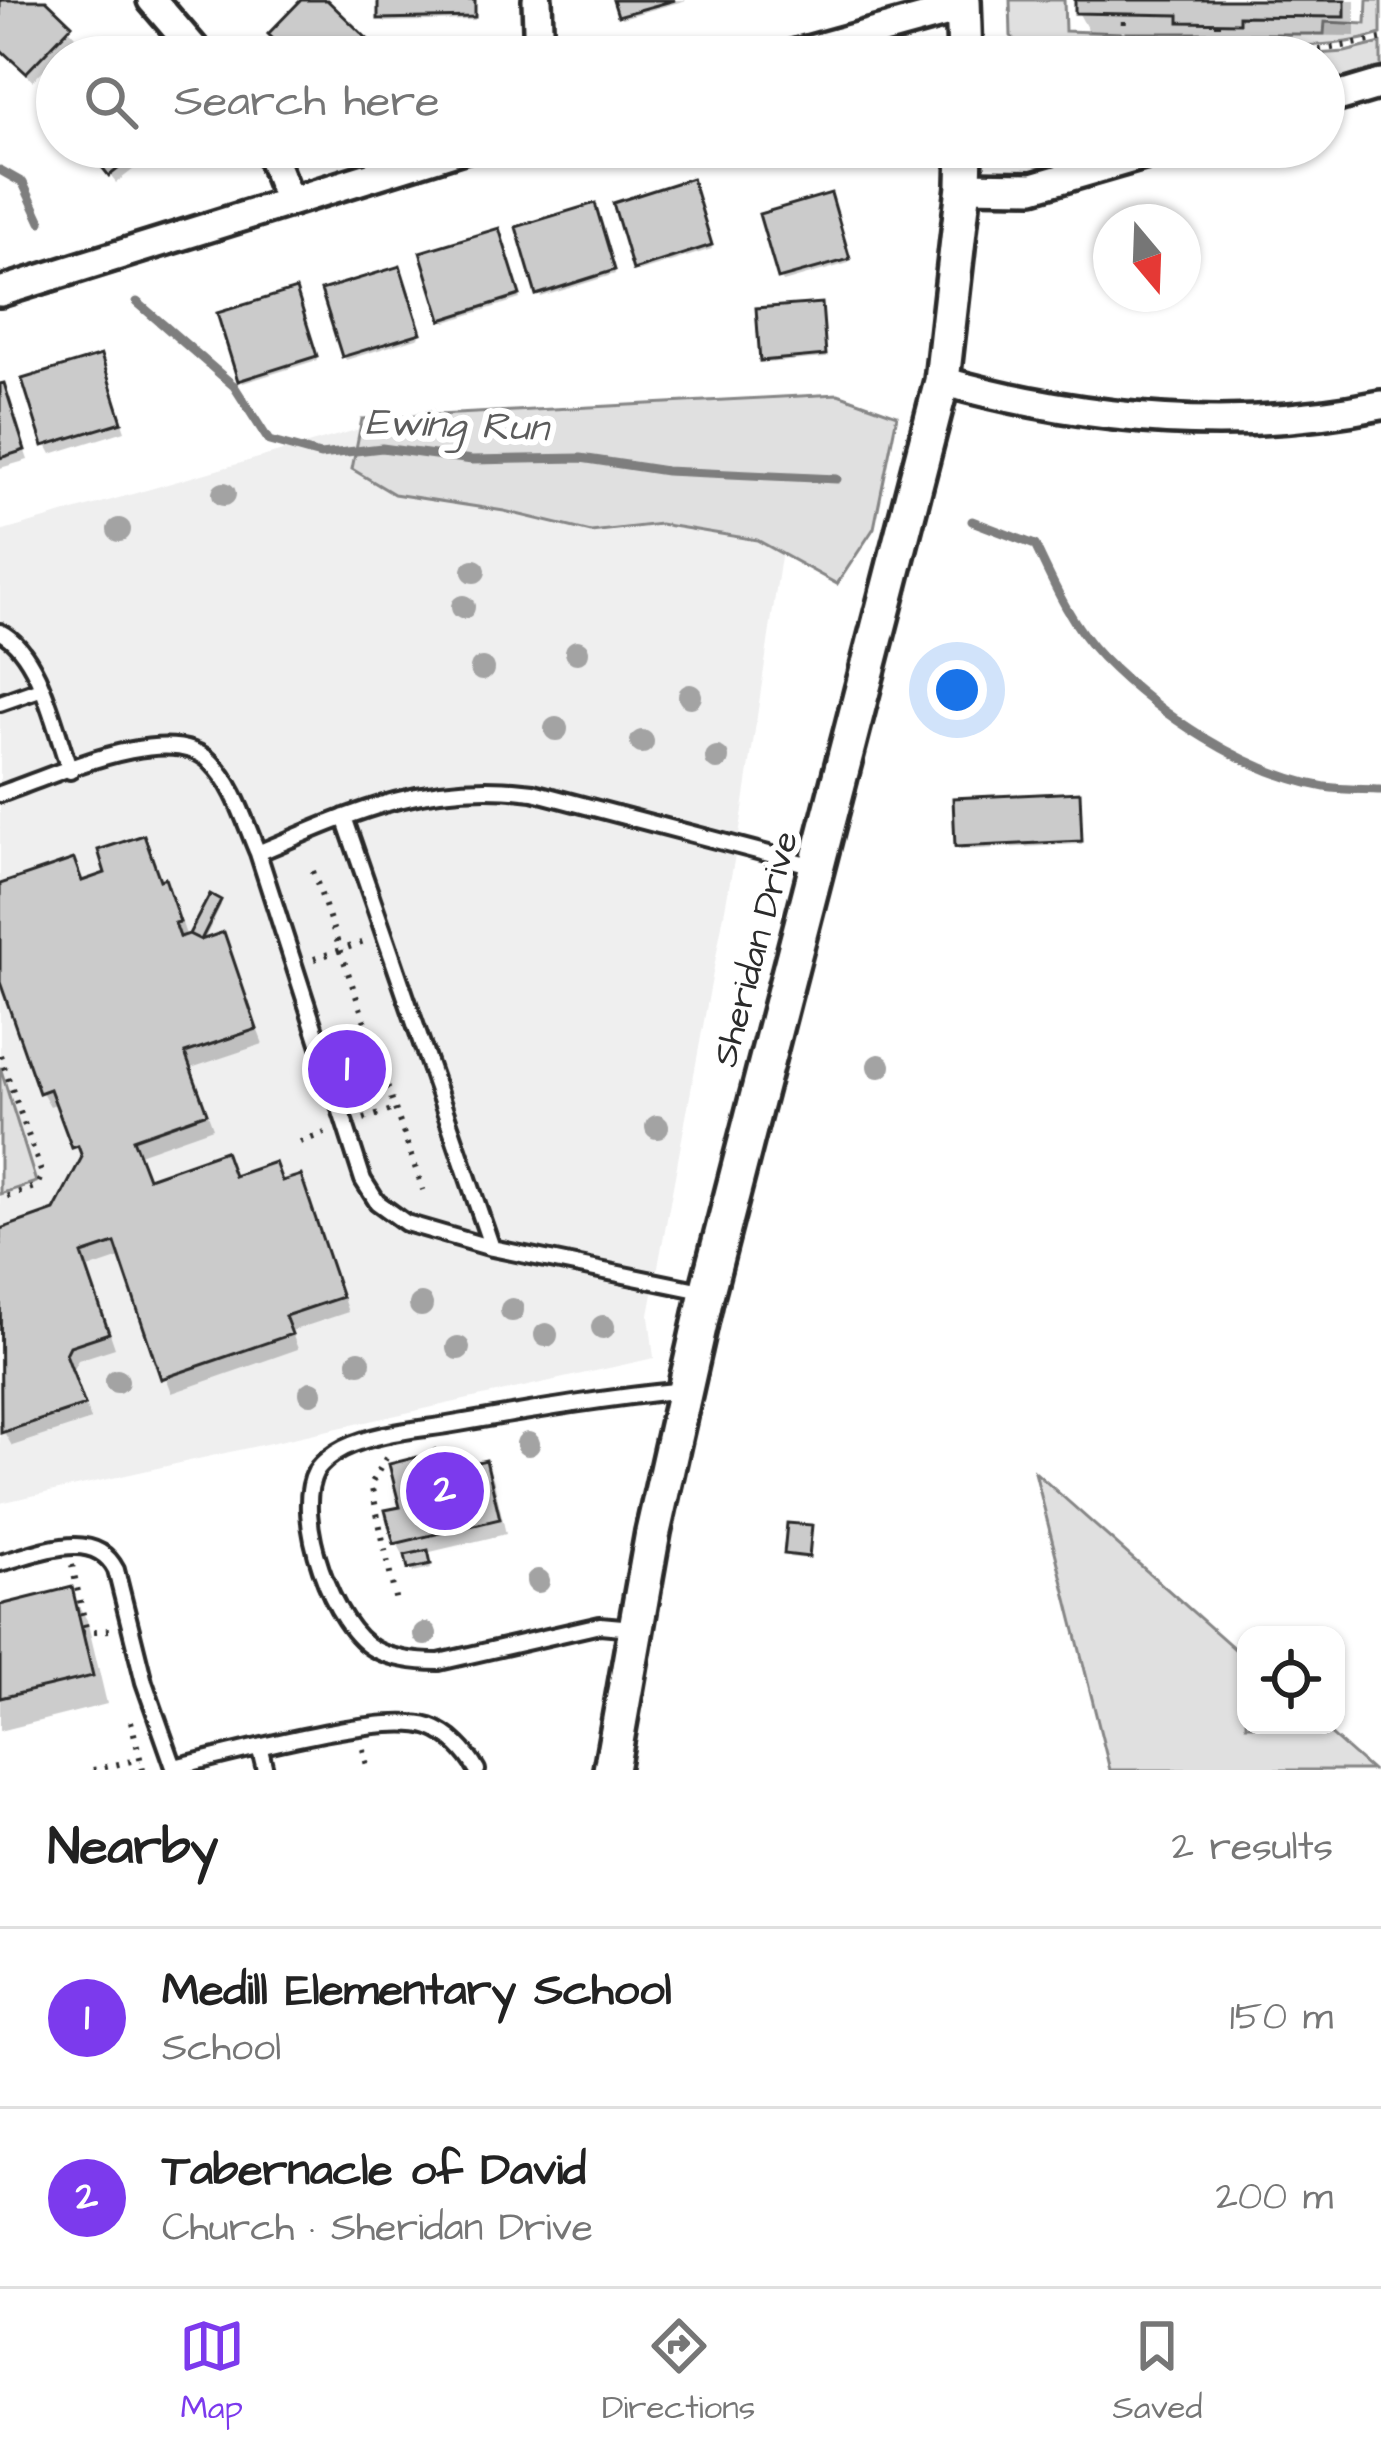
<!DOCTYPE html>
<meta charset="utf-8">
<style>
body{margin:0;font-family:"Architects Daughter",sans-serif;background:#f6f6f6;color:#222}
.controls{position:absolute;right:36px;bottom:36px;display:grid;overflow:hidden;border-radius:24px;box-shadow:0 3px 9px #0004}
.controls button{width:108px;height:108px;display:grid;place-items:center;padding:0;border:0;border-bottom:3px solid #e0e0e0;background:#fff;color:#222;font:60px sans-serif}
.compass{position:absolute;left:1093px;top:204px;width:108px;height:108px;border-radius:50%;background:#fff;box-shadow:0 3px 9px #0004;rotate:161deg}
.you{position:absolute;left:957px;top:690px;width:42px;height:42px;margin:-30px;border:9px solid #fff;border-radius:50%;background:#1a73e8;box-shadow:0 0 0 18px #1a73e833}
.badge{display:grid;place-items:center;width:78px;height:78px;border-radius:50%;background:#7c3aed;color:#fff;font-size:39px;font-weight:700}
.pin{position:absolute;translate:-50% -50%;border:6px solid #fff;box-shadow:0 3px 12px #0006}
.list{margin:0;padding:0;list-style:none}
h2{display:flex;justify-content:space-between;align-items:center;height:156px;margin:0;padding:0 48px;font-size:51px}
h2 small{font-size:39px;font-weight:400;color:#767676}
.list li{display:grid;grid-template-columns:78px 1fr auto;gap:36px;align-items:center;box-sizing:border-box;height:180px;padding:0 48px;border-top:3px solid #e0e0e0}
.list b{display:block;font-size:45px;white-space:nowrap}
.list p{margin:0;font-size:39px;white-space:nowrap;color:#767676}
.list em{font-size:39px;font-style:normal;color:#767676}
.icon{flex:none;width:66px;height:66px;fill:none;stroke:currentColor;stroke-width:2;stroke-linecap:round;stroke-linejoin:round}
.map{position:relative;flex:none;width:1381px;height:1770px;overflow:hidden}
.search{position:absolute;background:#fff;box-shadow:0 3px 9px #0004;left:36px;right:36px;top:36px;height:132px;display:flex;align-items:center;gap:30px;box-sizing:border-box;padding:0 42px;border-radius:66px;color:#767676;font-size:45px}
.sheet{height:516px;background:#fff}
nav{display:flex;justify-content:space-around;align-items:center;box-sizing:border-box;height:168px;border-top:3px solid #e0e0e0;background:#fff;font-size:33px;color:#767676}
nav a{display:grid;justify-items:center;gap:6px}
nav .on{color:#7c3aed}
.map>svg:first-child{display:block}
.built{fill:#efefef}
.green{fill:#e0e0e0;stroke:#868686;stroke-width:3}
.shadow{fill:#0003}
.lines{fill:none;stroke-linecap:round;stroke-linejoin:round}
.stream{stroke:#7e7e7e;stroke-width:9}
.building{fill:#cbcbcb;stroke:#2b2b2b;stroke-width:3}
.service-casing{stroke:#2b2b2b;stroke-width:22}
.minor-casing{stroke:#2b2b2b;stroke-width:36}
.tertiary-casing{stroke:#2b2b2b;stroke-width:42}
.path{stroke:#2b2b2b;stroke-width:6;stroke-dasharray:3 9;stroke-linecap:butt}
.service{stroke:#fff;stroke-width:14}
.minor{stroke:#fff;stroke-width:27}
.tertiary{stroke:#fff;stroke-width:33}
.tree{fill:#a3a3a3}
.labels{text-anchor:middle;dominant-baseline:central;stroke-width:12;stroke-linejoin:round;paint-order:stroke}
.street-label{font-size:36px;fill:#2b2b2b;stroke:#fff}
.water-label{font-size:39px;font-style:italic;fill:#5c5c5c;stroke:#fff}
</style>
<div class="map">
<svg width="1381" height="1770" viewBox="0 0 1381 1770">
<rect width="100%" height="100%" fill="#fff"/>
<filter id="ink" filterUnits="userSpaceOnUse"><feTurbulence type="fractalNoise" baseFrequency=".00833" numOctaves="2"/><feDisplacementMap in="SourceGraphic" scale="24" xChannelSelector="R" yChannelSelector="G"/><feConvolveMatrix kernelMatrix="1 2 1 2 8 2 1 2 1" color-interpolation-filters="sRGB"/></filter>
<g filter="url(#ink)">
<path class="built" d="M433 408 461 485 789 503 741 823 649 1315 654 1358 0 1503V532Z"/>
<path class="green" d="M1010 0H1064L1065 31 1120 33V43L1016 42 1011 36Z
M1367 0H1381V34C1332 50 1282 45 1232 44L1224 37V34H1324L1325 22 1366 24Z
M1126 33H1212L1204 44 1126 43Z
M1381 43V73L1324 90V57H1060L1067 51 1315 54 1345 52Z
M1010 147H1131C1091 158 1050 179 1012 156Z
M838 394 897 415 874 528 837 584 757 540 660 524 591 532 504 511 394 494 352 469 362 419Z
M0 1067 36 1182 0 1194Z
M1035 1472 1246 1659V1725H1320L1371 1770H1110Z"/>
<path class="shadow" d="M0 0H42L75 36 33 81 0 50Z
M381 0H475V20L383 22Z
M617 0H687L622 18Z
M1078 0H1355V36L1249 35 1248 43 1194 41 1190 34 1089 32 1078 12Z
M88 147H162L116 183Z
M692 185 712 249 638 272 636 268Z
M832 200 849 263 783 282 781 278Z
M595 210 615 274 541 297 539 294Z
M500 235 520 299 446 322 444 319Z
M401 273 420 337 346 360 344 356Z
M297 296 317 360 243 383 241 379Z
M822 310 826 358 766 363 763 360Z
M100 358 125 431 51 454 46 445Z
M3 386 28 460 0 468V387Z
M1078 795 1082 844 960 850 958 846Z
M142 838 161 882 173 896 187 938 219 902 221 905 203 942 222 936 263 1044 191 1068 213 1128 139 1154 150 1181 224 1155 235 1179 283 1184 300 1179 348 1312 291 1331 298 1349 172 1393 123 1257 88 1269 115 1348 78 1360 72 1371 91 1420 12 1446 4 1432 0 1433V1232L57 1213 83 1162 58 1103 50 1106 42 1092 0 973V887L73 863 83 884 109 875Z
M415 1461 425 1477 485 1463 493 1478 506 1534 426 1553 431 1568 413 1572 409 1557 405 1558 397 1543Z
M810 1527V1559L789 1557 787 1553Z
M70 1591 87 1620 107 1704 0 1731V1608Z"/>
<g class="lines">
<path class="stream" d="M0 170 23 183 41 222
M137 302 234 386 269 441 320 455 382 448 472 460 581 458 666 471 837 479
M972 521 1035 545C1053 583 1072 626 1102 657 1158 714 1246 773 1325 787 1343 790 1363 789 1381 790"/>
</g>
<path class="building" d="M0 0H46L72 25 26 73 0 49Z
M301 0H327L383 54 380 57H292L268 34Z
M378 0H475V17L378 19Z
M613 0H675L618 16Z
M1075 0H1345V17L1239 16V23L1179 22V15L1075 13Z
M86 147H146L109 176Z
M692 178 712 245 633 270 613 203Z
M831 193 850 259 778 279 759 214Z
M595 203 615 270 536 295 516 227Z
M499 228 520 295 441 320 420 252Z
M400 266 421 333 342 357 321 290Z
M296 289 317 356 238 381 217 313Z
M822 303 826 355 760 361 756 308Z
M101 355 122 422 43 446 22 379Z
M4 383 25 450 0 458V384Z
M1080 792 1082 841 955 847 953 798Z
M144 835 160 880 165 878 180 922 175 923 180 937 189 934 201 940 224 932 257 1029 185 1053 207 1113 133 1139 148 1178 225 1151 234 1176 275 1162 282 1181 301 1175 342 1297 285 1316 292 1334 161 1379 115 1243 82 1254 109 1333 70 1346 66 1354 85 1405 1 1433 0 1229 54 1210 82 1157 78 1146 72 1148 50 1089 39 1093 0 982V884L74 859 82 881 105 873 98 850Z
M210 894 221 900 201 940 189 934Z
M417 1457 421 1475 486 1460 500 1519 394 1544 385 1510 400 1507 389 1464Z
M787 1523 812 1525 809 1557 784 1554Z
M428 1550 431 1564 408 1569 405 1555Z
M72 1587 93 1676 0 1698V1605Z"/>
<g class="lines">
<g class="service-casing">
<path id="service" d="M0 632C40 652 55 730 70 771
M0 703 40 689
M0 794C51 777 169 719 211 762 235 786 245 823 258 853
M344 817 492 1248
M707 1292 492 1248 406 1223 377 1202 363 1180 258 853C353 812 427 778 533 792L818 867
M0 1563C37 1554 94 1526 116 1570L144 1682 174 1767C229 1755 383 1711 430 1727 450 1734 467 1752 477 1770
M633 1628 600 1625 439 1662C417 1662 396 1660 376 1650 333 1629 292 1515 316 1471 322 1462 334 1453 344 1448 380 1431 421 1430 459 1423 534 1410 610 1397 685 1390
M260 1749 265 1770"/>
</g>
<g class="minor-casing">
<path id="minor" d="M152 0 201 57
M537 0 539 57
M785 57 963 8
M1324 101 1381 84
M268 147 289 201
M964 186 1033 187 1171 147
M0 292 466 147
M942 381C1086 421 1233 435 1381 405"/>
</g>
<g class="tertiary-casing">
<path id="tertiary" d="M963 0 965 57
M611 1770 653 1532 707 1292 942 381 964 186 965 147"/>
</g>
<path class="path" d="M1218 23V49
M1007 45 1321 50 1381 39
M1123 48 1124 14
M313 871 423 1190
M314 959 364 942
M0 1055 42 1174 37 1186 0 1199
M364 1119 395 1109
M300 1142 325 1133
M386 1458 371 1484 397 1607
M424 1463 438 1458 433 1449
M72 1565 87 1632
M82 1632 109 1630
M131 1721 143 1770
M363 1749 368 1770
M93 1770 140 1759"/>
<use href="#service" class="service"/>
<use href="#minor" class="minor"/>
<use href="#tertiary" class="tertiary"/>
</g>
<g class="tree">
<circle cx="224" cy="494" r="12"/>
<circle cx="119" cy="530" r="12"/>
<circle cx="474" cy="571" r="12"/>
<circle cx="463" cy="607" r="12"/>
<circle cx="577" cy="652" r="12"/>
<circle cx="482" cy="669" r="12"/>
<circle cx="690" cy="696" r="12"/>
<circle cx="556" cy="729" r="12"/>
<circle cx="642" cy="742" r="12"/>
<circle cx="717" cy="758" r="12"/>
<circle cx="879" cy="1066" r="12"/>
<circle cx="657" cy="1127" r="12"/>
<circle cx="421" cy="1305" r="12"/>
<circle cx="512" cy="1310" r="12"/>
<circle cx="603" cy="1327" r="12"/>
<circle cx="546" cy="1335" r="12"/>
<circle cx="458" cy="1348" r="12"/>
<circle cx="359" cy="1362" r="12"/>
<circle cx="117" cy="1381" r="12"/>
<circle cx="311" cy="1393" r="12"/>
<circle cx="528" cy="1444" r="12"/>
<circle cx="538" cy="1581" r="12"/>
<circle cx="425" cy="1634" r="12"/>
</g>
</g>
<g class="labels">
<g class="street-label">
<text transform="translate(756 949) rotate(-75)">Sheridan Drive</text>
</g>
<g class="water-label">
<text transform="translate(457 426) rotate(2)">Ewing Run</text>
</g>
</g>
</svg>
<div class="controls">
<button><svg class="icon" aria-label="locate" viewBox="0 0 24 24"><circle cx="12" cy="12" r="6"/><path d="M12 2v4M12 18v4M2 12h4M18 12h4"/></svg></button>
</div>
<svg class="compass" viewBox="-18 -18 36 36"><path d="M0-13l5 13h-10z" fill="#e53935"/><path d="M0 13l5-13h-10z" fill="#767676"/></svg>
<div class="you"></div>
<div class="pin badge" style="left:347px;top:1069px">1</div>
<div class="pin badge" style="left:445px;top:1491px">2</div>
<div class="search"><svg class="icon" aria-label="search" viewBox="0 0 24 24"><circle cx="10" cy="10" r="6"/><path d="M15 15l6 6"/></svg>Search here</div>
</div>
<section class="sheet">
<h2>Nearby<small>2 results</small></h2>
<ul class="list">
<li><span class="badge">1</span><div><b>Medill Elementary School</b><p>School</p></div><em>150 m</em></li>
<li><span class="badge">2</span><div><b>Tabernacle of David</b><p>Church · Sheridan Drive</p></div><em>200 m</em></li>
</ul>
</section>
<nav>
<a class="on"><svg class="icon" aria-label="map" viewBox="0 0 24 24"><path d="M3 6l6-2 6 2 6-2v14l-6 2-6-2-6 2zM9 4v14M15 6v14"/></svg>Map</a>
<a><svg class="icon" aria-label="directions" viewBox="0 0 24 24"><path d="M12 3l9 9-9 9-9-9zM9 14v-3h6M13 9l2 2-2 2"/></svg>Directions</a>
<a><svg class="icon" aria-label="saved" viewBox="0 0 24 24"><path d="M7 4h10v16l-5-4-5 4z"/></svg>Saved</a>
</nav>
